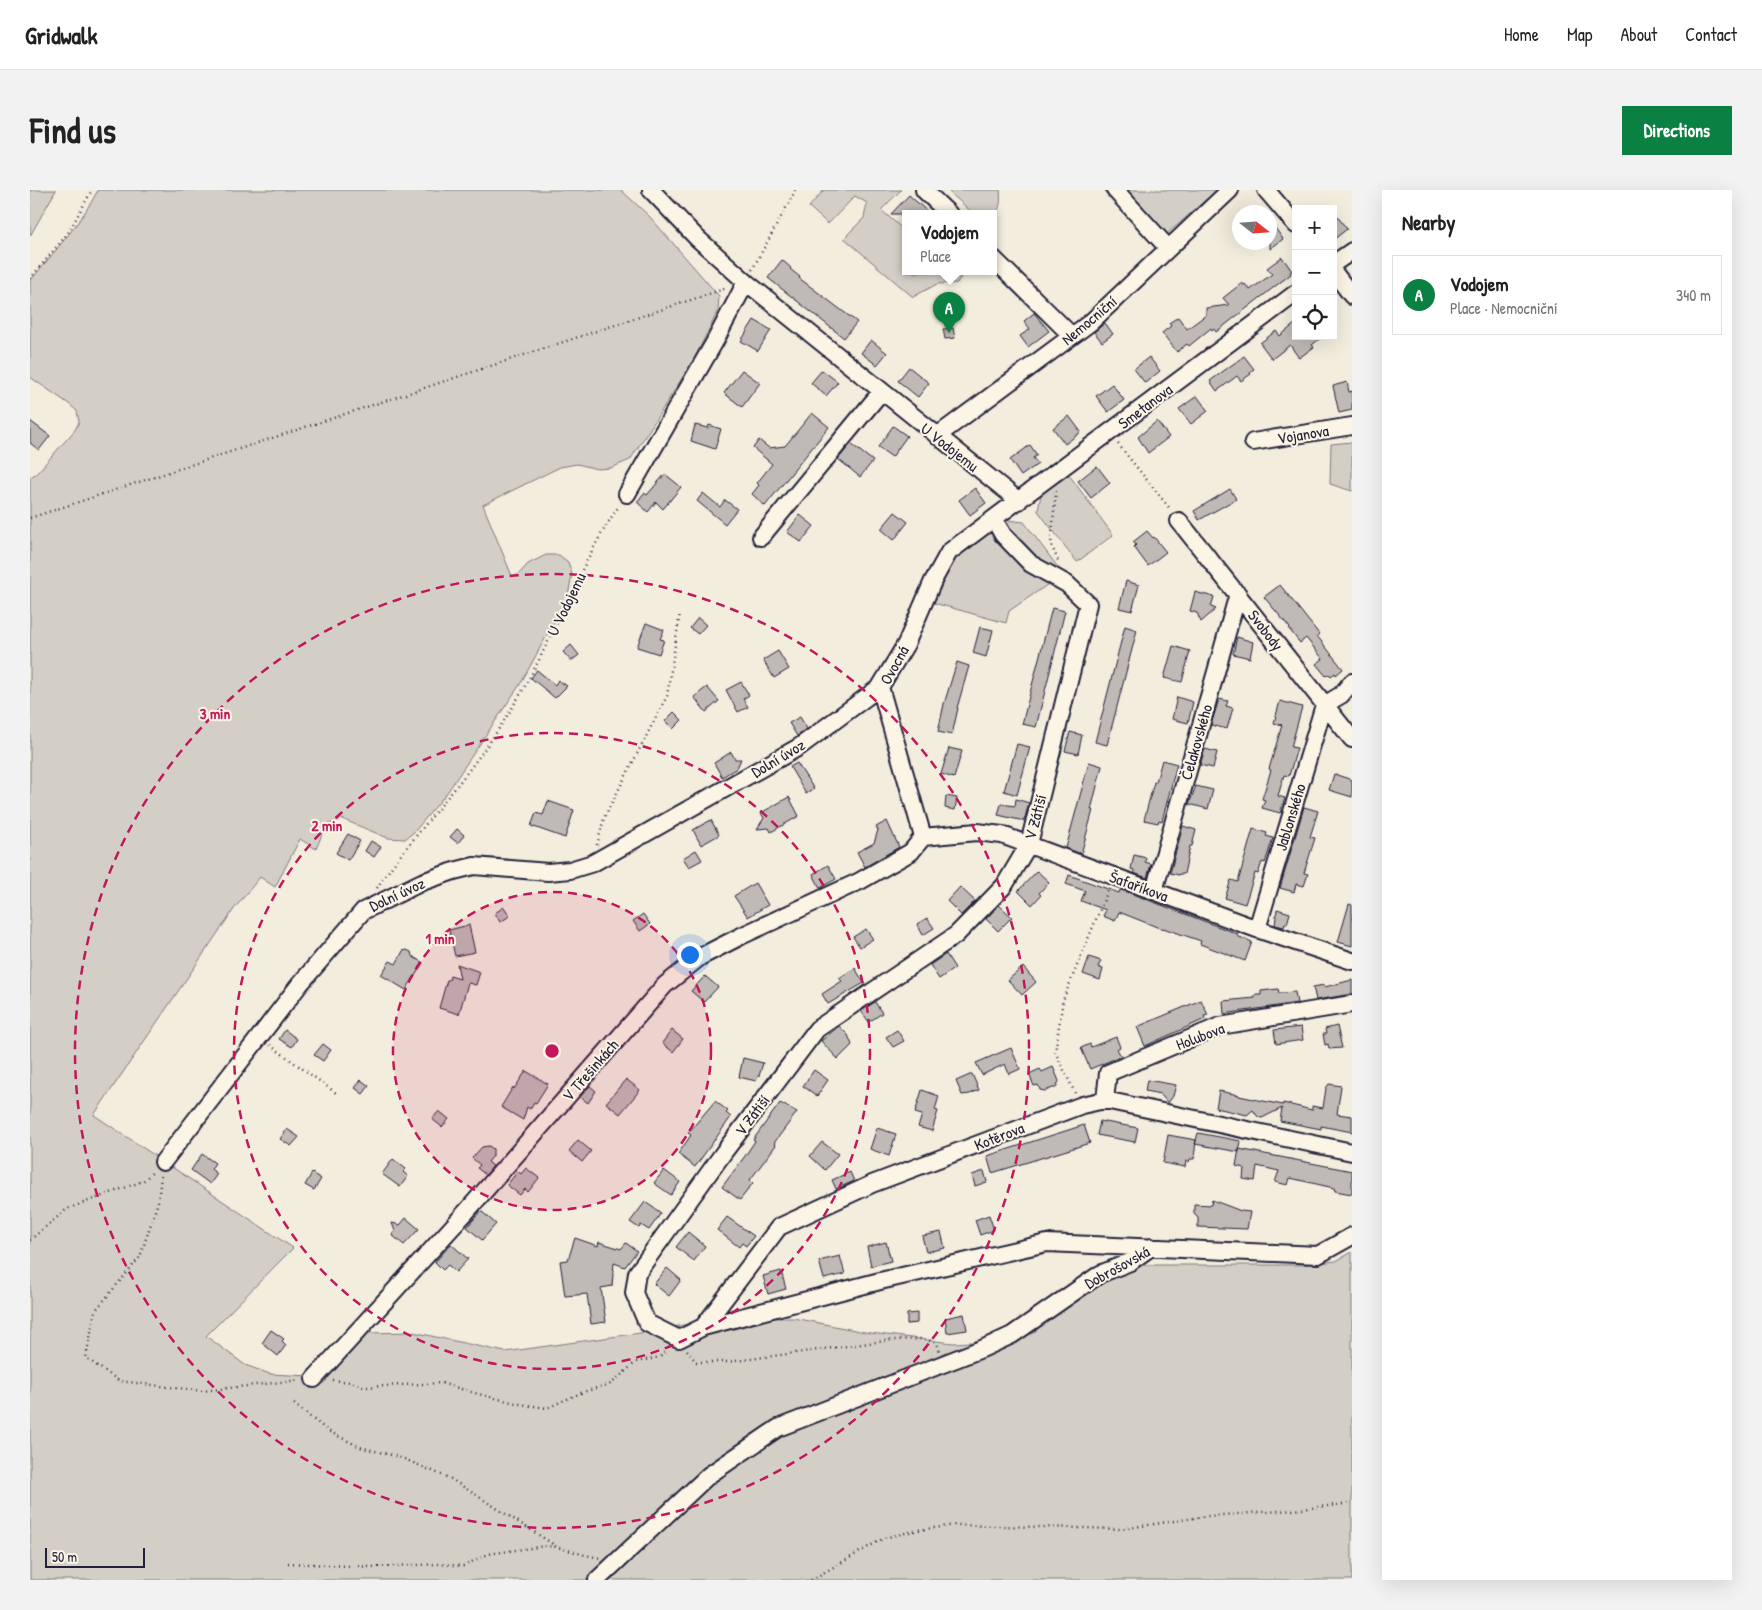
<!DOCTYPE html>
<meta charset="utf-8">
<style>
body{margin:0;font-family:"Patrick Hand",sans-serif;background:#f2f2f2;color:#222}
.controls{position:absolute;right:15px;top:15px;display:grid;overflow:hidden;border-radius:0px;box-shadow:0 5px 20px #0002}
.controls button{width:45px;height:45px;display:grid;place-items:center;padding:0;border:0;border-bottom:1px solid #e0e0e0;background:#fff;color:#222;font:25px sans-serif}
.compass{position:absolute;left:1202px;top:15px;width:45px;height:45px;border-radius:50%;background:#fff;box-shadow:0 5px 20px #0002;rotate:107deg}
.scale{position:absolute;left:15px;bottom:12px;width:100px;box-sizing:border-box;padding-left:5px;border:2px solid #22223b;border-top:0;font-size:14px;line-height:18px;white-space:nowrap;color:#22223b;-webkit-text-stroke:4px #fcf5e5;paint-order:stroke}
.you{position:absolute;left:659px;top:764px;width:18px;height:18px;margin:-12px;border:4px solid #fff;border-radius:50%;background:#1a73e8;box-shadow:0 0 0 8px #1a73e833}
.badge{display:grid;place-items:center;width:32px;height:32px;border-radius:50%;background:#0b8043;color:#fff;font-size:16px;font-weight:700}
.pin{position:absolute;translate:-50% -41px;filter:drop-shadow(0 1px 2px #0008)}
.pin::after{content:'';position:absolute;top:26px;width:18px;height:15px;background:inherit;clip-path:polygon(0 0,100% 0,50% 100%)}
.popup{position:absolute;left:872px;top:20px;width:95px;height:65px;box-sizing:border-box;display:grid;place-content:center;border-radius:0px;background:#fff;filter:drop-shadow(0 1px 4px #0005);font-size:16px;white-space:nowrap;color:#767676}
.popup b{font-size:19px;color:#222}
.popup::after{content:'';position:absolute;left:50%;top:100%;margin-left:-10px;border:10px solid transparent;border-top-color:#fff}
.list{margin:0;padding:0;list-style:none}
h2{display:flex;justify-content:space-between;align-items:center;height:65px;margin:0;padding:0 20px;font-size:21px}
h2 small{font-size:16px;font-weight:400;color:#767676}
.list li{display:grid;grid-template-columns:32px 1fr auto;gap:15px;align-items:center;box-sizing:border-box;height:80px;margin:0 10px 10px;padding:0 10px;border:1px solid #e0e0e0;border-radius:0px}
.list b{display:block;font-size:19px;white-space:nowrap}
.list p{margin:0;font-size:16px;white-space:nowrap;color:#767676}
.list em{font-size:16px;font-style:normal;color:#767676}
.icon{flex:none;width:28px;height:28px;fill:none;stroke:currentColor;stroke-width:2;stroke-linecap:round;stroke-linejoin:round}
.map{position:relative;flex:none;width:1322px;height:1390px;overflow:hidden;border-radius:0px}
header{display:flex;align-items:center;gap:30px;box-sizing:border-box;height:70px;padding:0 25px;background:#fff;border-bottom:1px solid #e0e0e0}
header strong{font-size:24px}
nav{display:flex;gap:28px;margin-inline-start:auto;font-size:18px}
.intro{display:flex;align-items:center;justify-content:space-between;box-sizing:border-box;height:120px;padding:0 30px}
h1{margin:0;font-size:35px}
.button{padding:12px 22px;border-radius:0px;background:#0b8043;color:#fff;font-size:18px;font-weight:700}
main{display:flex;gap:30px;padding:0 30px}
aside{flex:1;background:#fff;border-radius:0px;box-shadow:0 5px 20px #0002}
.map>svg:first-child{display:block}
.green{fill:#d4cfc6;stroke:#7b7880}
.building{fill:#bfbab6;stroke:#22223b}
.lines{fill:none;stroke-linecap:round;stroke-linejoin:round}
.minor-casing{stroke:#22223b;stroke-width:20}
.path{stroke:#22223b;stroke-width:2.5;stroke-dasharray:1 4;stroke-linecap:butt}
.minor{stroke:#fcf5e5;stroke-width:16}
.ring{fill:none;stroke:#c2185b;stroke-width:2.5;stroke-dasharray:9 6}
.labels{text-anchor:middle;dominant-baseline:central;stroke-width:4;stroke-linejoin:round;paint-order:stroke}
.street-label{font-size:16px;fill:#22223b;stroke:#fcf5e5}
.centre{fill:#c2185b;stroke:#fcf5e5;stroke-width:2.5}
.ring-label{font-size:15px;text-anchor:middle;font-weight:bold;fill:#c2185b;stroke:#fcf5e5;stroke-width:4;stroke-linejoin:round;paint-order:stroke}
</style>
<header>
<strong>Gridwalk</strong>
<nav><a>Home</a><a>Map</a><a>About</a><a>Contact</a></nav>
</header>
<div class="intro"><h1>Find us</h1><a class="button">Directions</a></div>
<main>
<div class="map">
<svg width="1322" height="1390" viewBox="0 0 1322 1390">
<rect width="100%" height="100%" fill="#f3edde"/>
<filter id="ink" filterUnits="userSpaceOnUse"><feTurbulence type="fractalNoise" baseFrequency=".02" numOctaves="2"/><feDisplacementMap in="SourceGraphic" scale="10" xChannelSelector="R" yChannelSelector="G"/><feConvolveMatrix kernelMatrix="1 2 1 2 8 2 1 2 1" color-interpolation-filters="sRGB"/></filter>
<g filter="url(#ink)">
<path class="green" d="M0 0H26L0 46Z
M68 0H591L620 27 689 106 688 121 663 171 600 270 581 278 567 279 547 274 530 277 453 315 482 386 488 385 498 374 516 365H529L538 372 542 384 538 406 491 493 416 604 384 642 375 649 358 648 312 629 296 635 286 659 270 649 245 697 230 687 204 719 64 925 263 1058 176 1146 215 1175 240 1184 281 1186 338 1143 383 1142 475 1162 617 1142 653 1135 675 1128H763L840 1143 923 1153 961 1151 1077 1075H1271L1306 1071 1322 1062V1390H0V287L6 284 45 240 49 232 47 221 39 214 0 187V91C23 63 52 32 68 0Z
M794 0H871L851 20 875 41V82H934L927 93 907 94 883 107 814 48 834 28 837 13 825 6 798 34 779 17Z
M917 0H970C971 11 971 19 963 27V24H944Z
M1096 0H1187L1137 44Z
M1322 252V301L1300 294 1301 254Z
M1039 285 1083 345 1047 372 1008 321 1011 304Z
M977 330 994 332 1033 384 979 421 976 433 904 413 922 372Z"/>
<path class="building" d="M879 5 900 24H861Z
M1303 21 1317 39 1303 50Z
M1240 31 1253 49 1240 59Z
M1252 67 1262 81 1260 82 1261 84 1186 142 1184 139 1182 140 1181 138 1159 156 1157 154 1147 162 1132 143 1141 136 1139 133 1148 127 1157 139 1176 125V118L1199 115 1193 108 1212 93 1213 95 1215 94 1220 100 1242 84 1237 78Z
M752 70 761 78 760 79 770 87 769 88 827 132 814 148 738 88Z
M1004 123 1019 141 998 157 990 146 1000 139 994 131Z
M724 130 741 140 728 161 711 151Z
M1075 133 1083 144 1072 152 1064 142Z
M1266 133V146H1293L1282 155 1284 157 1269 168 1260 155 1242 169 1230 153 1246 141 1250 146Z
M923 138 925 148 915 149 913 139Z
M841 150 857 163 847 175 831 163Z
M1214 166 1224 179 1220 182 1221 184 1211 191 1207 186 1187 201 1180 191Z
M1119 167 1130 181 1115 193 1104 179Z
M879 177 899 193 888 207 868 191Z
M712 180 730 193 712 217 694 203Z
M792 180 808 192 796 206 781 193Z
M1317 192 1319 202 1322 201V220L1309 223 1303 196Z
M1082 194 1094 210 1078 222 1066 206Z
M1167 206 1178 221 1161 234 1149 219Z
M782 223 799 237 735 316 722 304 729 295 727 293 742 274 723 258 729 250 739 258 755 256Z
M1039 226 1051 242 1035 254 1023 238Z
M0 231 20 246 9 260 0 253Z
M1127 231 1139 247 1118 263 1108 247Z
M665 235 678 238 679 235 691 239 685 259 661 251Z
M863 236 877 246 862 267 848 257Z
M821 254 843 271 830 287 808 269Z
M1000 255 1007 265 1003 268 1008 274 991 286 980 270Z
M1067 276 1080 293 1061 308 1048 291Z
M635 284 651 297 633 319 626 312 618 322 607 312 614 303 617 305Z
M945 298 956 313 940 325 929 310Z
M1200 299 1206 309 1169 330 1164 321Z
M673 303 690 317 695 310 707 319 695 334 667 311Z
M865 322 878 332 864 350 851 339Z
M770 325 784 336 771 352 757 342Z
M1117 341 1123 348 1124 347 1136 362 1118 376 1104 357 1106 355 1103 352Z
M1096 391 1109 395 1102 421 1089 418Z
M1250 395 1289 444 1287 446 1313 479 1306 485 1305 483 1301 486 1299 484 1296 486 1286 474 1293 469 1276 448 1270 453 1259 439 1260 438 1234 407Z
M1165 402 1184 407 1181 417 1186 419 1171 432 1167 423 1160 421Z
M1022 418 1035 421 1006 537 992 534Z
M668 428 676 435 668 444 660 438Z
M616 433 634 440 630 449 634 450 629 464 607 457Z
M1095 436 1107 440 1077 555 1065 552Z
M950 437 963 440 956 467 943 463Z
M1207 447 1223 452 1220 468 1203 464Z
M541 455 549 465 541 471 533 462Z
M1143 456 1160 461 1152 492 1134 488Z
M748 461 759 479 744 488 733 470Z
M927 472 939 476 927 518H928L922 545 908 542 914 514Z
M507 480 525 495 528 490 537 496 525 508 501 488Z
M711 492 719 505 713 509 718 517 708 522 696 500Z
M677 497 689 511 676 522 664 507Z
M1147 507 1163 512 1158 533 1142 529Z
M1189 509 1198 511 1196 516 1203 518 1197 539 1181 535Z
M1250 511 1272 517 1261 557 1267 558 1259 586 1254 585 1248 606 1255 608 1250 623 1232 618 1235 610 1232 609 1241 580 1239 579 1252 535 1244 533Z
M644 522 652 530 643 539 635 531Z
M770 527 777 539 767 546 759 533Z
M1040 542 1052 545 1048 564 1035 561Z
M987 554 1000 557 987 605 974 601Z
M919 558 932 561 924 588 911 584Z
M1175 559 1187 562 1183 578 1170 575Z
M701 562 705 569H711L707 578 692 587 684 573Z
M1132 570 1147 574 1132 631 1129 630 1128 633 1114 630 1124 592H1126Z
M1059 572 1072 576 1061 620H1063L1051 664 1036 658Z
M767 573 784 599 776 604 760 577Z
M1304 584 1322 590V607L1299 600Z
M1166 596 1183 600 1178 619 1159 614Z
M916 606 927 608 925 620 915 618Z
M759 607 769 626 741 642 739 638 727 639 734 628 731 623Z
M986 609 999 613 994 631 968 625 971 614 985 616Z
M518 611 544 620 535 648 501 636 506 623 513 625Z
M1274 617 1288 621 1280 647 1285 648 1274 683 1278 684 1274 696 1266 694 1264 702 1250 698Z
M681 630 689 645 671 655 663 640Z
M857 631 869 657 835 677 827 662 844 653 848 640 846 637Z
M1153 636 1166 640 1162 656H1160L1154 684H1149V685L1140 683Z
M427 639 434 645 428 653 420 647Z
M1223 639 1237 643 1236 646 1243 648 1235 673 1232 672 1228 684 1225 683 1215 714 1195 708 1201 690 1208 692Z
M318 644 330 651 318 670 306 663Z
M341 651 351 657 344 667 335 661Z
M666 660 672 670 659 677 653 668Z
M1104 665 1116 668 1115 672 1121 674 1117 688 1104 683V680L1101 679Z
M798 675 806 689 790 698 783 684Z
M1007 681 1019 692 1009 703 1011 705 1002 715 988 701Z
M1039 685 1089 703 1090 700 1097 702 1208 744 1207 746 1222 752 1215 771 1170 754 1171 751 1133 738 1132 739 1089 722 1085 731 1073 726 1076 720 1051 711 1055 701 1036 694Z
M725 693 738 715 718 727 704 706Z
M930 697 945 711 931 725 917 711Z
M1319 714 1322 715V756L1308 752Z
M969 715 982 727 968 741 956 729Z
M474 717 480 726 470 732 465 723Z
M1247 719 1260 723 1257 734H1255L1254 737 1245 735Z
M613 724 620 734 610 741 603 731Z
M897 728 904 738 893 745 887 734Z
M439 735 445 762 425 766 419 740Z
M836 739 843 749 830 757 823 747Z
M377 760 381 762 382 766 393 773 376 800 351 785 360 771 366 774 373 761Z
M916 764 925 778 909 789 900 775Z
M1059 767 1071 771 1068 777 1073 779 1070 790 1053 784Z
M427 774 450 782 446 795 438 793 429 824 409 818 417 790H419L420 786 430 789Z
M993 777 1006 792 992 805 978 790Z
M825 778 834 793 798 814 792 804 812 791 809 788Z
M675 786 688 797 674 812 661 801Z
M1322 790V804L1286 810 1283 797 1294 795 1295 797Z
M1248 799 1249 803 1265 802 1267 813 1194 824 1193 811 1225 808V805H1231V801Z
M1171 810 1178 825 1174 826 1175 829 1115 856 1107 837Z
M845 812 852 823 839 832 831 821Z
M809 836 818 845 822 855 808 869 791 851Z
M1307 836 1312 858 1299 859 1298 854 1295 855 1293 844H1296L1295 839Z
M1271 837 1273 850 1246 854 1244 840Z
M255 840 267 849 262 857 249 849Z
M642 840 653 849 643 862 632 853Z
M867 840 874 851 863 857 856 847Z
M1086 847 1090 857 1087 859 1091 866 1060 879 1051 858 1060 854 1061 857Z
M293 854 301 860 293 871 284 865Z
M981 858 990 879 979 884 975 874 952 885 946 873Z
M713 868 733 873 729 886H728L726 891 709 887Z
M1023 877 1029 891 1026 898H1023L1015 901 1010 900 1008 895 1004 896 999 884 1010 879 1012 882Z
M784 880 798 890 787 906 773 896Z
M496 881 518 894 506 913 504 912 500 919 497 917 493 930 471 917 483 897 484 899Z
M942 884 949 900 940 904 932 905 926 891Z
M596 889 610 900 590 924 576 913Z
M331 890 339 896 333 904 325 898Z
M1117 890 1146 895 1143 906 1138 913 1130 904 1115 901Z
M1299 894 1311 896 1307 924 1322 926V942L1291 936V939L1250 931 1252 918 1232 928 1228 927 1223 920 1217 925 1186 918 1189 901 1209 905V906L1253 915V913L1282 920V916L1293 918 1296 898Z
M560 896 566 901 558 913 550 907Z
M892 900 909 906 905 920 908 921 902 941 888 937 892 925 885 923Z
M685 911 698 921 696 923 701 927 665 977 648 964 661 945 658 943Z
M750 913 767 922 744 953 746 955 720 990 723 993 710 1010 692 997 715 966 725 951 723 950Z
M409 921 419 929 412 937 402 929Z
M1070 931 1108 938 1105 952 1067 945Z
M1054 935 1060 953 962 983 957 966Z
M847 938 866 944 859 966 840 959Z
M257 939 269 947 261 956 250 949Z
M1168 943 1211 951 1209 962 1165 954Z
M1138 945 1166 950 1164 969H1160L1159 972 1156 971 1155 977 1133 973Z
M548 950 561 961 552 972 539 961Z
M792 952 808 964 795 980 780 966Z
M459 956 463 959V966L458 972 463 976 456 985 447 978 450 975 442 968 452 957Z
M1209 959 1322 981V1004L1305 1001 1304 998 1260 988 1258 995 1245 992 1249 981 1227 976 1225 991 1213 989 1214 978 1206 976Z
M172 964 185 973 181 979 187 984 180 994 161 980Z
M363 969 376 979 373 982 378 986 370 997 352 984Z
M496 978 509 988 498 1002 495 999 490 1005 477 995 488 981 491 984Z
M634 980 650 992 641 1005 624 993Z
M954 981 957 992 945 996 942 985Z
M820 982 824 991 806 999 802 990Z
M282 983 291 989 284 1000 275 995Z
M1182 1010 1211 1021 1220 1022 1217 1039 1168 1037V1027L1164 1023V1014L1181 1015Z
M615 1012 631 1023 619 1040 611 1035 609 1038 600 1032Z
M451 1021 466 1034 452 1050 437 1037Z
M959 1025 964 1040 950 1045 945 1030Z
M697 1027 724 1046 716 1056 712 1053 709 1057 687 1040Z
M376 1028 389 1039 374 1055 362 1045 365 1041 362 1033 370 1035Z
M658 1042 675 1056 664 1071 646 1057Z
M911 1042 915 1058 896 1062 892 1046Z
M545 1048 568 1056 569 1052 591 1059 596 1053 607 1061 595 1077 584 1073 582 1096 571 1098 576 1132 561 1134 557 1104 535 1106 530 1071 538 1070Z
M856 1052 861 1071 841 1076 837 1057Z
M421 1054 438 1069 426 1082 418 1075 413 1080 405 1072Z
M810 1066 815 1084 794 1089 789 1071Z
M637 1078 651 1090 639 1106 624 1094Z
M751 1081 756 1099 738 1104 733 1086Z
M887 1123V1133L877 1134V1124Z
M934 1124 937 1140 917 1143 915 1128Z
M241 1140 254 1149 252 1151 256 1155 248 1166 232 1153Z"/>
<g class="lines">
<g class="minor-casing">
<path id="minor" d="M621 0 667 48 716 92 989 311
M894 0 919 24
M1085 0 1138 58
M1236 0 1266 35
M963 68 1042 146
M1303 74 1322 61
M1303 81 1322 106
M907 246 1061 132 1200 0
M1223 252 1322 236
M597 304 684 153 716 92
M964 329 973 345 1001 374 1037 394 1058 414 999 654 974 696 926 745 787 839 694 962 607 1083 604 1103 617 1133 649 1149 673 1137 850 1091 1017 1053 1288 1065 1322 1046
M1149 331 1322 549
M731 347 851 202
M893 647 850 497 876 454 903 391 919 362 1266 103
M893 647 947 642 972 645 1227 739 1322 771
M1124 701 1208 404
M1227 739 1294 515 1311 505 1322 492
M1075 910 1078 883 1190 836 1322 814
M133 972 270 794 333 721 392 692 424 681 444 676 518 682 540 680 563 673 769 557 850 497
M673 1137 749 1037 842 994 1052 915 1075 910 1322 962
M284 1189 436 1022 635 795 670 767 711 746 830 691 881 662 893 647
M567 1390 679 1285 748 1238 954 1158 982 1145 1070 1084 1100 1072 1121 1057"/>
</g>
<path class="path" d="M722 80 763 5 765 0
M0 89 38 43 62 0
M1088 254 1141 320
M1026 301 1021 354 1029 373
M0 328 697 98
M567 655 574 628 637 506 650 423
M347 698C361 676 379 655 395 635 427 596 459 557 485 513 524 450 547 377 589 316
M240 855 306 903
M1045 903 1025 862 1033 810 1078 700
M131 986 128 1012 110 1067 65 1121 56 1168 89 1191 173 1201 270 1190
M0 1050 37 1019 113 991 124 981
M657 1160 666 1172H698L862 1150 893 1149 907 1153 910 1161
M303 1190 320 1192 336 1197 411 1193 448 1204 490 1214 517 1218 553 1202 581 1194 606 1172 630 1167 637 1160
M264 1214 298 1241 330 1257 372 1268 421 1289 526 1356
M258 1373 341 1377 409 1374 433 1376 458 1364 515 1356 527 1357 555 1365 570 1368
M781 1390 854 1348 888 1340 926 1335 1092 1339 1177 1326 1264 1320 1322 1313"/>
<use href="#minor" class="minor"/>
</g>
</g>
<circle cx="522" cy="861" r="159" fill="#c2185b" fill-opacity=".12"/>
<g class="ring">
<circle cx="522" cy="861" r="159"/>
<circle cx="522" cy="861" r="318"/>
<circle cx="522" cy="861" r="477"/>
</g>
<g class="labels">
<g class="street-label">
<text transform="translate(1059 130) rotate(-40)">Nemocniční</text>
<text transform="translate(1115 216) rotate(-37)">Smetanova</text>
<text transform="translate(1273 244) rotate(-9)">Vojanova</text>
<text transform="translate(920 257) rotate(38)">U Vodojemu</text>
<text transform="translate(536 414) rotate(-64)">U Vodojemu</text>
<text transform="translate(1236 440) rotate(52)">Svobody</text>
<text transform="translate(864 475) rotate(-61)">Ovocná</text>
<text transform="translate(1166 552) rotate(-74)">Čelakovského</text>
<text transform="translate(748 568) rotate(-31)">Dolní úvoz</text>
<text transform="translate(1005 627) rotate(-75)">V Zátiší</text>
<text transform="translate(1260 627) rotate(-73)">Jablonského</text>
<text transform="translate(1109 696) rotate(20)">Šafaříkova</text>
<text transform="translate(367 704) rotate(-25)">Dolní úvoz</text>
<text transform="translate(1170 846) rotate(-21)">Holubova</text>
<text transform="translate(560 880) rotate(-49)">V Třešinkách</text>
<text transform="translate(722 925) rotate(-53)">V Zátiší</text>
<text transform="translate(969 946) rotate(-21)">Kotěrova</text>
<text transform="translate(1087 1077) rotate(-29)">Dobrošovská</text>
</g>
</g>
<circle cx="522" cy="861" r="8" class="centre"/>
<g class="ring-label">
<text x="185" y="529">3 min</text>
<text x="297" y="641">2 min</text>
<text x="410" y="754">1 min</text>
</g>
</svg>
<div class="controls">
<button>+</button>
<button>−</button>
<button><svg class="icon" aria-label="locate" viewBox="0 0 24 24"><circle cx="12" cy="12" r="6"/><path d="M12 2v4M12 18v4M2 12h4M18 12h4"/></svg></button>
</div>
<svg class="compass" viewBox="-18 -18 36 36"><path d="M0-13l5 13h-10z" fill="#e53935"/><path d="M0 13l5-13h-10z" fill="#767676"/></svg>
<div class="scale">50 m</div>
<div class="you"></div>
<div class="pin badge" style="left:919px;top:143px">A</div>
<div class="popup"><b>Vodojem</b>Place</div>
</div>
<aside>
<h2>Nearby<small></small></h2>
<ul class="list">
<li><span class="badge">A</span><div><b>Vodojem</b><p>Place · Nemocniční</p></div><em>340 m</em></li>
</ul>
</aside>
</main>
